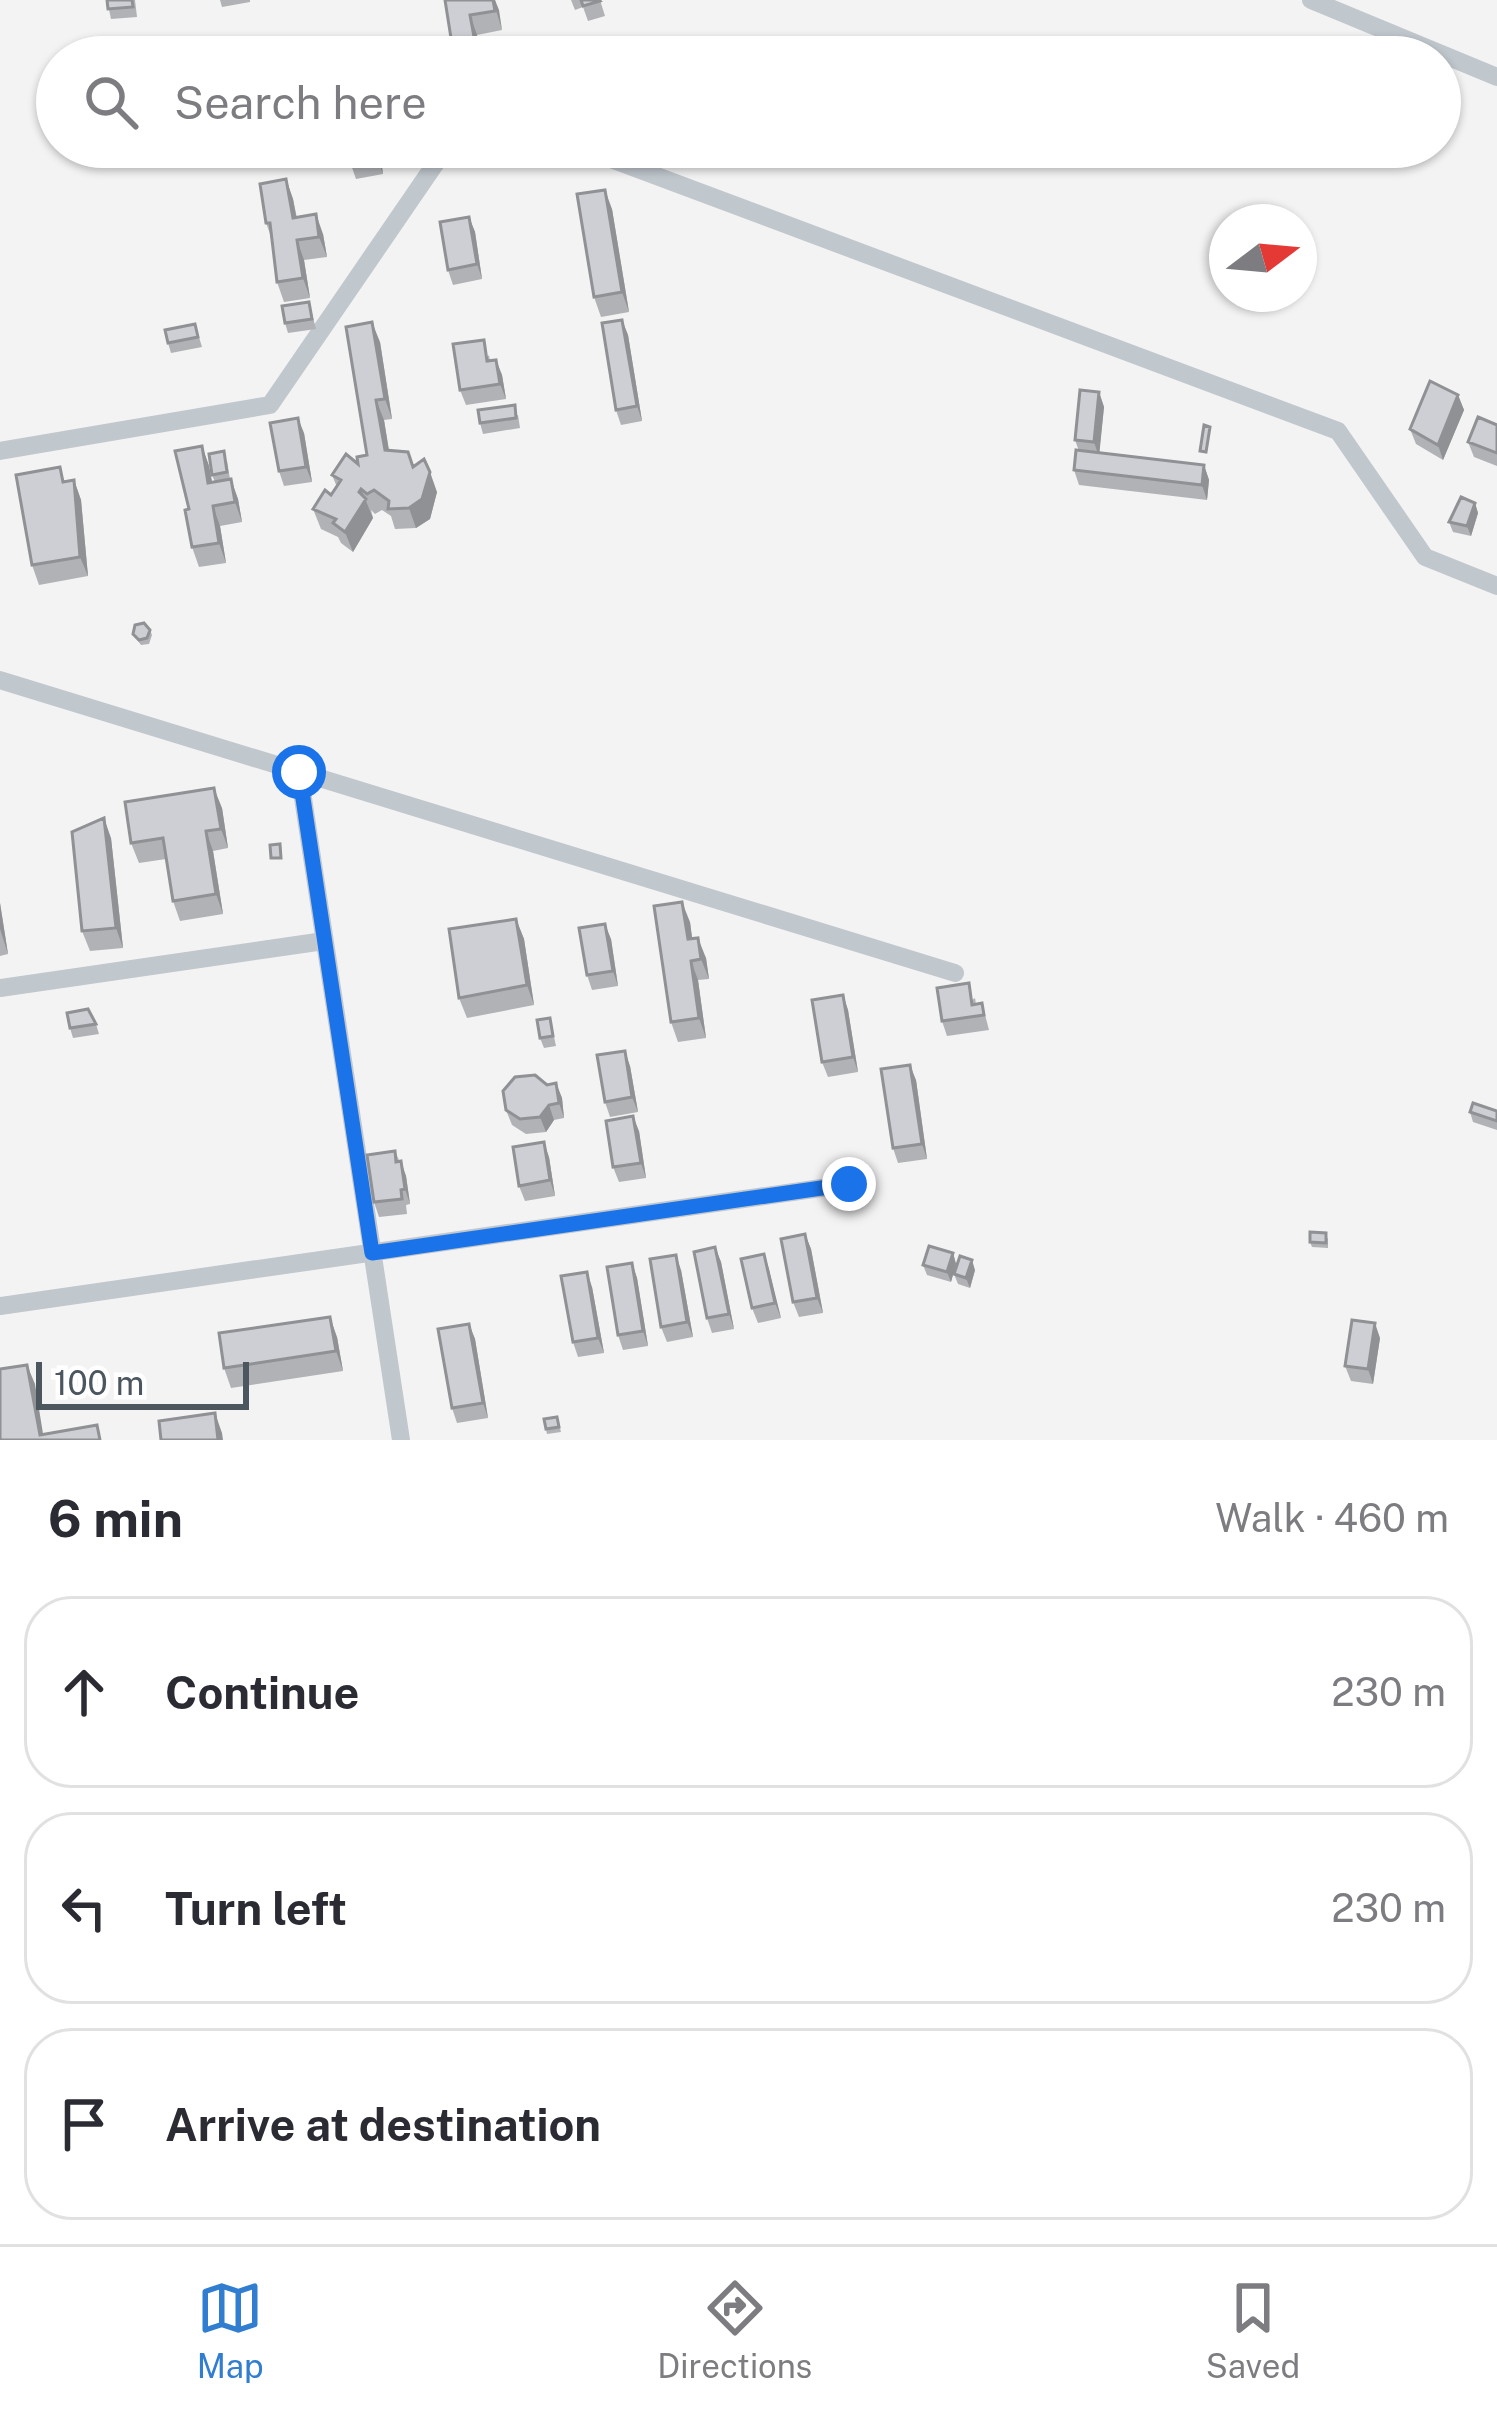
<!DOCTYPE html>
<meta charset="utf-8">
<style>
body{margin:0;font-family:"Public Sans",sans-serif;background:#f7f7f7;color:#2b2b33}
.compass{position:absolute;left:1209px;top:204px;width:108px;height:108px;border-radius:50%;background:#fff;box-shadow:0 3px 9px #0004;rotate:74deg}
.scale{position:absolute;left:36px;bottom:30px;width:213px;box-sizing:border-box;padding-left:12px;border:6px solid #4c565e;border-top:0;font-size:33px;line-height:42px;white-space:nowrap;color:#4c565e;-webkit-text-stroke:9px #fff;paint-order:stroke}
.stop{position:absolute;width:36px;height:36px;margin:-27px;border:9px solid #1a73e8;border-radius:50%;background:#fff}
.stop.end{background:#1a73e8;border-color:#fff;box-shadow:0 3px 12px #0008}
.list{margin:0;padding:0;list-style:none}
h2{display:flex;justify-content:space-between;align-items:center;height:156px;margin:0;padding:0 48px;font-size:51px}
h2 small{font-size:39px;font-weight:400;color:#7c7c81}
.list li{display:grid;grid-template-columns:78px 1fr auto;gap:36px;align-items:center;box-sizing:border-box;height:192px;margin:0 24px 24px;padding:0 24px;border:3px solid #e1e1e2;border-radius:48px}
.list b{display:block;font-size:45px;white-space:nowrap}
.list em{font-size:39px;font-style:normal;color:#7c7c81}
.icon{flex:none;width:66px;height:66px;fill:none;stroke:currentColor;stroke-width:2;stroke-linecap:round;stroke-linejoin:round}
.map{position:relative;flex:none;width:1497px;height:1440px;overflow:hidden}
.search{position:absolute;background:#fff;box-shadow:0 3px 9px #0004;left:36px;right:36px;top:36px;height:132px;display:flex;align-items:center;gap:30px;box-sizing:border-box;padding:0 42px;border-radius:66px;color:#7c7c81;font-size:45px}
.sheet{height:804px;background:#fff}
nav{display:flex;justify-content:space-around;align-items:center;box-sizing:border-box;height:168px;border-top:3px solid #e1e1e2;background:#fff;font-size:33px;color:#7c7c81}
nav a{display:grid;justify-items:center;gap:6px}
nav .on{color:#317ed0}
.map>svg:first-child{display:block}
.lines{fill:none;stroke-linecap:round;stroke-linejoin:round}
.minor{stroke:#c0c7cd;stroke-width:18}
.wall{fill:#b0b2b6}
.shaded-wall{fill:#909194}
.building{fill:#cdcfd4;stroke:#909194;stroke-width:3}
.route{stroke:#1a73e8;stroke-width:15}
</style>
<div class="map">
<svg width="1497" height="1440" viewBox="0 0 1497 1440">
<rect width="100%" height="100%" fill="#f4f3f3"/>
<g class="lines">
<path class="minor" d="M1311 0 1497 77
M579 147 1338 431 1425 557 1497 586
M0 451 270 405 442 154 477 147
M0 680 955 973
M299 772 401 1440
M0 988 324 941
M0 1306 849 1184"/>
</g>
<path class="wall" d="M107 0H135L137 17 111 19Z
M220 0H250V2L222 7Z
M445 0H495L502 30 477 35 481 57H454Z
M571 0H600L605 16 588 21 583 7 575 10Z
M379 147 383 174 356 179 349 159Z
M286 179 293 199 297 218 323 234 327 257 304 260 310 298 284 302 277 282 272 239 266 223Z
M612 209 629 312 601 317 594 297Z
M469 217 475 232 482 279 453 285 448 270Z
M309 302 316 329 288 333 285 323Z
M622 320 628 335 642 421 621 425 616 410Z
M195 324 202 347 171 353 168 343Z
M380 342 392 419 384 420 389 450 413 466 437 492 430 519 416 528 395 529 391 516 382 510 375 514 371 510 373 518 353 552 341 543 338 537 321 529 313 509 331 495 337 487 332 475 358 464 367 455Z
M489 355 490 361 496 360 502 375 506 399 466 405 460 390Z
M1099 392 1104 407 1099 453 1204 465 1209 480 1207 500 1079 485 1074 470 1079 451 1075 440Z
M1458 395 1464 410 1443 460 1416 444 1410 429Z
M518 415 520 428 483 434 480 423Z
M1497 425V466L1474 457 1468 442Z
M304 433 312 482 284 486 279 471Z
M202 446 209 466 212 482H215L212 475 227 461 230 479 238 499 242 522 220 526 226 563 199 567 192 547 189 509Z
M74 480 81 500 88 576 39 585 32 565 65 482Z
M1475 503 1478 513 1471 536 1453 532 1449 522Z
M150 630 152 635 149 644 141 645 133 634Z
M222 808 228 848 213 851 223 914 180 921 173 901 166 859 139 863 131 843Z
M111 838 123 948 90 951 82 931Z
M0 903 8 954 0 956Z
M516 919 524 939 534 1005 467 1018 459 998Z
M690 922 692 939 706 958 709 979 698 980 706 1038 678 1042 671 1022Z
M611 939 618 986 592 990 587 975Z
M843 995 848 1010 858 1072 828 1077 822 1062Z
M975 998 976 1004 982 1003 989 1030 947 1036 942 1021Z
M550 1018 556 1046 544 1048 540 1038Z
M96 1024 99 1034 73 1038 70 1028Z
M630 1066 638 1112 610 1117 605 1102Z
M916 1080 927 1159 898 1163 893 1148Z
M556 1083 562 1098 564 1118 554 1120 546 1132 526 1134 512 1125 506 1110 547 1085Z
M1497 1111V1130L1473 1122 1470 1112Z
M639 1131 646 1178 619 1182 613 1167Z
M395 1151 406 1176 410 1204 406 1205 407 1214 379 1217 374 1202Z
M549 1157 555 1196 525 1201 519 1186Z
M805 1234 811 1249 823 1313 799 1317 793 1302Z
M1328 1238V1248L1312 1247 1310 1242Z
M715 1247 721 1262 734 1329 712 1333 707 1318Z
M953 1253 956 1264 951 1282 927 1275 923 1265Z
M764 1254 781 1318 758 1323 752 1308Z
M632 1263 637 1278 648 1346 623 1350 618 1335Z
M681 1270 693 1337 667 1342 661 1327Z
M975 1270 970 1288 958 1284 954 1274Z
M592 1287 604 1353 578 1357 573 1342Z
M469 1324 475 1339 488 1418 457 1423 452 1408Z
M337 1337 343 1371 231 1388 224 1368Z
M1380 1338 1373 1384 1351 1381 1345 1366Z
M557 1417 561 1432 547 1434 544 1419Z"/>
<path class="shaded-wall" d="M493 0H495L499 10 502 30Z
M470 15 477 35 481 57H478L477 53Z
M375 147H379L383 174 376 154Z
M286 179 293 199 300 238 293 218Z
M605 190 612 209 629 312 622 292Z
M316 214 323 234 327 257 319 237Z
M469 217 475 232 482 279 477 264Z
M297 240 304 260 310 298 303 278Z
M622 320 628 335 642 421 637 406Z
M372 322 380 342 392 419 385 399Z
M496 360 502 375 506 399 500 384Z
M1099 392 1104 407 1099 457 1094 442Z
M1458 395 1464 410 1443 460 1438 445Z
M376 400 384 420 392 470 385 450Z
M298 418 304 433 312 482 306 467Z
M202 446 209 466 216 503 208 483Z
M1204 465 1209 480 1207 500 1202 485Z
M430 472 437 492 430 519 416 528 409 508Z
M231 479 238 499 242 522 235 502Z
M74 480 81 500 88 576 80 557Z
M361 489 373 518 353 552 345 532Z
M1475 503 1478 513 1471 536 1467 526Z
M213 506 220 526 226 563 219 543Z
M214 788 222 808 228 848 221 829Z
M104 818 111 838 123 948 116 928Z
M206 831 213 851 223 914 216 894Z
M682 902 690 922 695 959 688 939Z
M0 903 8 954 0 929Z
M516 919 524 939 534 1005 527 985Z
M605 924 611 939 618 986 613 971Z
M698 938 706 958 709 979 701 959Z
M691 961 698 980 706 1038 699 1018Z
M843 995 848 1010 858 1072 853 1057Z
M625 1051 630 1066 638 1112 632 1097Z
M910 1065 916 1080 927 1159 922 1144Z
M556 1083 562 1098 564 1118 559 1103Z
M549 1105 554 1120 546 1132 540 1117Z
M633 1116 639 1131 646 1178 641 1163Z
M544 1142 549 1157 555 1196 550 1180Z
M401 1161 406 1176 410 1204 405 1189Z
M805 1234 811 1249 823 1313 817 1298Z
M715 1247 721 1262 734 1329 729 1314Z
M953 1253 956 1264 951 1282 947 1272Z
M764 1254 769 1269 781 1318 775 1303Z
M676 1255 681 1270 693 1337 687 1322Z
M972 1260 975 1270 970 1288 966 1278Z
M632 1263 637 1278 648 1346 643 1331Z
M587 1272 592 1287 604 1353 598 1338Z
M330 1317 337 1337 343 1371 336 1351Z
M1375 1323 1380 1338 1373 1384 1368 1369Z
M469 1324 475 1339 488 1418 483 1403Z
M27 1365 35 1384 44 1440H42Z
M215 1413 222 1433 223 1440H218Z"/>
<path class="building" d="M107 0H132L133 7 108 9Z
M445 0H493L495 11 470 15 477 53 454 57Z
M581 0H599L600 1 583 6Z
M555 47 556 57H528L527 51Z
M347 147H375L376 154 349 159Z
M286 179 293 218 316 214 319 237 297 240 303 278 277 282 270 223H266L260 184Z
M605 190 622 292 594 297 577 194Z
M469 217 477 264 448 270 440 222Z
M309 302 312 319 285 323 282 306Z
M622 320 637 406 616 410 602 323Z
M372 322 385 399 376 400 385 450 408 452 413 467 424 459 430 472 422 499 409 508 388 509 389 501 374 490 367 494 361 489 359 492 366 499 345 532 333 523 336 519 313 509 325 490 331 495 341 480 332 475 346 454 358 464 357 457 367 455 346 327Z
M195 324 198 337 168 343 165 330Z
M484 340 487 361 496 360 500 384 460 390 453 344Z
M1430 381 1458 395 1438 445 1410 429Z
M1080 390 1099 392 1094 442 1075 440Z
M515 405 516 418 480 423 478 410Z
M1478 417 1497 425V453L1468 442Z
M298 418 306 467 279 471 270 423Z
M1204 425 1210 427 1206 452 1200 451Z
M202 446 208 483 231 479 235 502 213 506 219 543 192 547 185 510 189 509 175 451Z
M1076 450 1204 465 1202 485 1074 470Z
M224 451 227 472 212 475 209 454Z
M60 467 63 482 74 480 80 557 32 565 16 475Z
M1461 497 1475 503 1467 526 1449 522Z
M144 623 150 630 147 638 139 640 133 634 135 625Z
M214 788 221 829 206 831 216 894 173 901 163 838 131 843 125 802Z
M104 818 116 928 82 931 72 832Z
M280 844 281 858H271L270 845Z
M682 902 688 939 698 938 701 959 691 961 699 1018 671 1022 654 906Z
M516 919 527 985 459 998 449 929Z
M605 924 613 971 587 975 579 928Z
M969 983 972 1005 982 1003 984 1015 942 1021 937 988Z
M843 995 853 1057 822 1062 812 1000Z
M88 1009 96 1024 70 1028 67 1013Z
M550 1018 553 1036 540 1038 537 1020Z
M625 1051 632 1097 605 1102 597 1055Z
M910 1065 922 1144 893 1148 881 1069Z
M535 1075 547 1085 556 1083 559 1103 549 1105 540 1117 520 1119 506 1110 503 1091 515 1077Z
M1473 1103 1497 1111V1121L1470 1112Z
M633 1116 641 1163 613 1167 606 1121Z
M544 1142 550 1180 519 1186 513 1147Z
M395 1151 396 1162 401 1161 405 1189 401 1190 402 1199 374 1202 367 1155Z
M1310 1232 1326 1233V1243L1310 1242Z
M805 1234 817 1298 793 1302 781 1239Z
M929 1246 953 1253 947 1272 923 1265Z
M715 1247 729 1314 707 1318 694 1252Z
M764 1254 775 1303 752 1308 741 1259Z
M676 1255 687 1322 661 1327 650 1259Z
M960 1256 972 1260 966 1278 954 1274Z
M632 1263 643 1331 618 1335 607 1267Z
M587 1272 598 1338 573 1342 561 1276Z
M330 1317 336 1351 224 1368 219 1333Z
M1352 1320 1375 1323 1368 1369 1345 1366Z
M469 1324 483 1403 452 1408 438 1329Z
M27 1365 40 1435 97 1425 100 1440H0V1369Z
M215 1413 218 1440H161L159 1421Z
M557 1417 559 1427 546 1429 544 1419Z"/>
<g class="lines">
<path class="route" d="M299 772 372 1253 849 1184"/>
</g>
</svg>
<svg class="compass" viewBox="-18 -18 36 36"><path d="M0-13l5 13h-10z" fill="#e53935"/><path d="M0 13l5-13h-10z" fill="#7c7c81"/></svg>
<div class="scale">100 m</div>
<div class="stop" style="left:299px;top:772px"></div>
<div class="stop end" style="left:849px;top:1184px"></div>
<div class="search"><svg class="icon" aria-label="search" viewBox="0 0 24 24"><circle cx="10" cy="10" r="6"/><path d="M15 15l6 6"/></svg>Search here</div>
</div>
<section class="sheet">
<h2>6 min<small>Walk · 460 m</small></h2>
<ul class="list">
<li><svg class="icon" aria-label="ahead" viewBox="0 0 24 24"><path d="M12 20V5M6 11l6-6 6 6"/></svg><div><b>Continue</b></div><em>230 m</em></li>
<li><svg class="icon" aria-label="left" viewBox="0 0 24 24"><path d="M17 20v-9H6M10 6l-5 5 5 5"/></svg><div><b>Turn left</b></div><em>230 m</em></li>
<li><svg class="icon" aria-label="arrive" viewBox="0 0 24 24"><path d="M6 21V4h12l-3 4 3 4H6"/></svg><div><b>Arrive at destination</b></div></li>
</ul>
</section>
<nav>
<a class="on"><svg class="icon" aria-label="map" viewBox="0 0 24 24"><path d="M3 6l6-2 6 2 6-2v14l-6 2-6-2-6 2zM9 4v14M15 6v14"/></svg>Map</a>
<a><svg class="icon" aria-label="directions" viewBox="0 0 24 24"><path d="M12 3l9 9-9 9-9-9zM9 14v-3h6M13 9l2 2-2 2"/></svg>Directions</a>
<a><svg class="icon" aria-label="saved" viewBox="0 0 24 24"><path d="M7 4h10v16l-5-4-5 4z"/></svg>Saved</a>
</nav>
